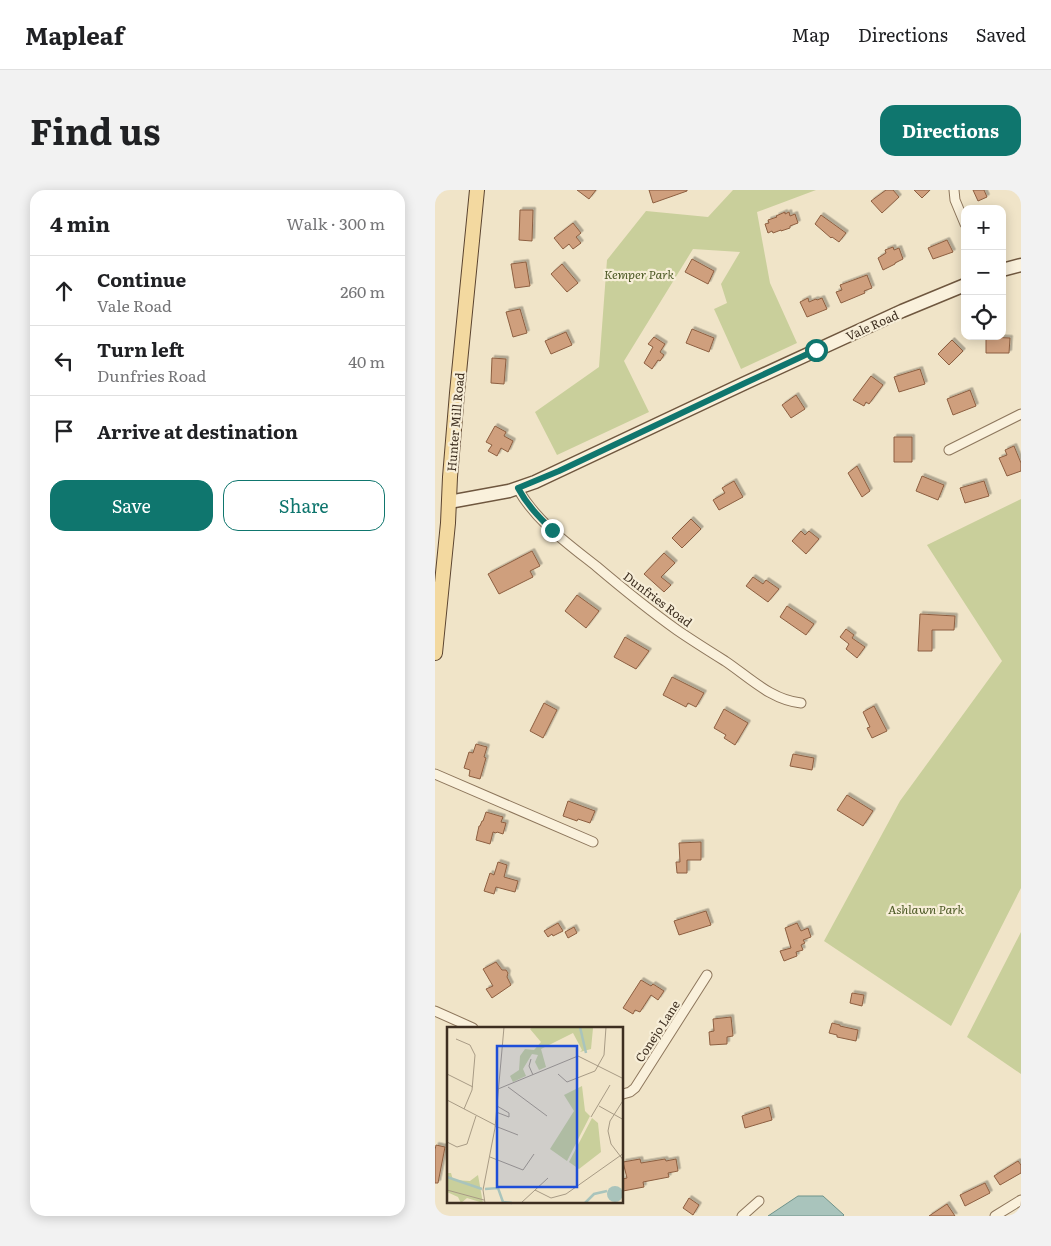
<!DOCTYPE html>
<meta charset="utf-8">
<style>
body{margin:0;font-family:Literata,serif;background:#f2f2f2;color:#202124}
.controls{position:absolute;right:15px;top:15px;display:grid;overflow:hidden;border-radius:10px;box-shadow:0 2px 12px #0003}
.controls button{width:45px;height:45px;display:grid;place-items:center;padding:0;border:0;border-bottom:1px solid #e0e0e0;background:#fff;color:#202124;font:25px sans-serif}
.stop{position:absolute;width:15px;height:15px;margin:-11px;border:4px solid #0f766e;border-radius:50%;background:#fff}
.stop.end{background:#0f766e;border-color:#fff;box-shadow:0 1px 5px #0008}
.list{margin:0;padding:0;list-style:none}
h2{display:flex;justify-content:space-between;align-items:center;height:65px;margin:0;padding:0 20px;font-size:21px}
h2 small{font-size:16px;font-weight:400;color:#757577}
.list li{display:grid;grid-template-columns:32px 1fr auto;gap:15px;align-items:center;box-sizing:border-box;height:70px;padding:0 20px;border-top:1px solid #e0e0e0}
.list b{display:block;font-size:19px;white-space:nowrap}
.list p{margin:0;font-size:16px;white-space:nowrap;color:#757577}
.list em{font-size:16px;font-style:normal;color:#757577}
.actions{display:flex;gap:10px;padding:15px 20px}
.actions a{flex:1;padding:11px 0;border:1px solid #0f766e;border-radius:15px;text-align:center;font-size:18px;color:#0f766e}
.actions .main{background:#0f766e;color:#fff}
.icon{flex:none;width:28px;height:28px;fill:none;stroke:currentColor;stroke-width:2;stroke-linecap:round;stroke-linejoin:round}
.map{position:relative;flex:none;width:586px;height:1026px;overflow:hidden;border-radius:15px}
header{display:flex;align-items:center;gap:30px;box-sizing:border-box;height:70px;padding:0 25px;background:#fff;border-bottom:1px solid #e0e0e0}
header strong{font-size:24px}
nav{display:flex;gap:28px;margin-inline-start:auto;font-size:18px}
.intro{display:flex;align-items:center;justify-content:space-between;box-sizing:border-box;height:120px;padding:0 30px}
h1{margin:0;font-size:35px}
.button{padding:12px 22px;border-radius:15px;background:#0f766e;color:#fff;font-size:18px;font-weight:700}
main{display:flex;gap:30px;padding:0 30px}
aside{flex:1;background:#fff;border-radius:15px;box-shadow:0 2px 12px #0003}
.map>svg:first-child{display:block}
.green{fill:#c9cf9b}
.water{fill:#a9c4bc;stroke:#6f938a}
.building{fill:#cf9f7d;stroke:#8d5f41;filter:url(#shadow)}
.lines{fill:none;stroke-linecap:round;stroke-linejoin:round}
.street-casing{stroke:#8d765c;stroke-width:11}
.secondary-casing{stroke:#6f573f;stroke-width:15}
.primary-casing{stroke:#5b4430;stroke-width:16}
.street{stroke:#faf1dc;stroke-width:9}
.secondary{stroke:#faf1dc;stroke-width:12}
.primary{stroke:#f3d9a0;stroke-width:14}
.route{stroke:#0f766e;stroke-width:6}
.labels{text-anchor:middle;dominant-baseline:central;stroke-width:4.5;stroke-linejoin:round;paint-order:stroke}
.park-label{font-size:12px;font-style:italic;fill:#4d5a26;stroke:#f7eed8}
.street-label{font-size:12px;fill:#3d2e20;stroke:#f7eed8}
.inset-river{fill:none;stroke:#a9c4bc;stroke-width:2.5}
.inset-road{fill:none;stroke:#a89b85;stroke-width:1}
.view{fill:#1d4ed8;fill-opacity:0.15;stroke:#1d4ed8;stroke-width:2.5}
.inset-edge{fill:none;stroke:#3d2e20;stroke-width:2.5}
</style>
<header>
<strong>Mapleaf</strong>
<nav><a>Map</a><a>Directions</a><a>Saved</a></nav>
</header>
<div class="intro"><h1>Find us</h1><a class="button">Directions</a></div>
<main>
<aside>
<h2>4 min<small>Walk · 300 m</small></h2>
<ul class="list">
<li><svg class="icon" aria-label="ahead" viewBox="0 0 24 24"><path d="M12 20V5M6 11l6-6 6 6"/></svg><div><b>Continue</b><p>Vale Road</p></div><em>260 m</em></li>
<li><svg class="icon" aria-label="left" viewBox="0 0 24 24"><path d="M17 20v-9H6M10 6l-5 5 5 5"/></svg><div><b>Turn left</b><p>Dunfries Road</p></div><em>40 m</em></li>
<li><svg class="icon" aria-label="arrive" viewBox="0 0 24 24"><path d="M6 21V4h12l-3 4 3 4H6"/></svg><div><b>Arrive at destination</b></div></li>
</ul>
<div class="actions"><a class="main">Save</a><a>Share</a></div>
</aside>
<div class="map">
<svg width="586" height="1026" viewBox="0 0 586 1026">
<defs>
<filter id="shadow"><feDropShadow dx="2.5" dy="-2.5" stdDeviation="0" flood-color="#0004"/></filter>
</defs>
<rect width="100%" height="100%" fill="#f0e4c8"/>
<path class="green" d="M298 0H381L322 22 335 93 362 153 306 179 279 119 292 113 286 94 305 62 258 59 189 171 214 222 122 265 100 222 164 177 172 70 211 21 273 27Z
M586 309V698L516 836 389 751 465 611 567 471 492 355Z
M586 742V884L532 847Z"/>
<path class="water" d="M363 1006H388L409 1025 408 1026H333Z"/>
<path class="building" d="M142 0H161L154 9Z
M214 0H252V1L218 13Z
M451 0H458L464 7 447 23 436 11Z
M479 0H495L487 8Z
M538 0H549L552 7 543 11Z
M85 20H98L97 51 84 50Z
M350 22V24L354 22 355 26 360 24 363 33 355 36V38L346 41V40L338 43 337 41 333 43 330 34 334 33 333 30 342 27 341 26Z
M386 25 411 43 404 52 397 47 396 48 380 34Z
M138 33 146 43 141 47 146 53 138 59 134 54 128 59 119 48Z
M512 50 518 62 498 69 493 58Z
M458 57 459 60 464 58 468 69 460 73V74L448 80 443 68 451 63 450 60Z
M257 69 279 81 273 94 250 82Z
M91 72 95 96 80 98 76 74Z
M127 74 143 93 132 102 116 84Z
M432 85 437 98 429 101 430 103 406 113 401 102 407 100 405 95Z
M373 108 374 112 381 109 382 110 387 108 392 119 372 127 365 112Z
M85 119 92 143 78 147 71 122Z
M257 139 279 148 274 162 251 153Z
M131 142 137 155 116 164 110 151Z
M219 147 230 154 225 162 229 165 225 171 223 170 217 179 209 173 218 157 213 154Z
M551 147 575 148 574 163H551Z
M517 150 528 161 514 175 503 164Z
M57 168 71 169 69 194 56 193Z
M485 179 490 194 464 202 459 187Z
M436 186 448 195 434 214 431 212 429 216 418 210Z
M535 200 541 216 518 225 512 209Z
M361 205 370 219 356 228 347 215Z
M60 236 71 242 69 246 78 251 73 262 66 258 62 266 53 261 57 255 51 252Z
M459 247H477V272H459Z
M579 256 586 273V281L572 286 564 268 572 265 570 260Z
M422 276 435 301 427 307 413 283Z
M487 286 509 295 503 310 481 301Z
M299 291 308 307 284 320 278 310 290 303 287 298Z
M549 291 554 306 530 313 525 298Z
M256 329 266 339 247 358 237 348Z
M366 341 370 345 374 341 384 349 371 364 357 351Z
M97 361 105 376 95 381 98 387 64 404 53 384Z
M229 363 240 373 226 387 236 395 229 402 209 384Z
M318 387 328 394 331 390 344 399 333 412 311 396Z
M142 405 164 421 151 438 130 421Z
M352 416 379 434 371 445 345 427Z
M485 424 520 426 519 440H497V461H483Z
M411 439 419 445 417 448 430 457 422 468 411 459 414 454 405 447Z
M190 447 214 461 201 479 179 467Z
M237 487 269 503 261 517 253 513 251 517 228 505Z
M109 513 122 520 108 548 95 541Z
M439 516 452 541 437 548 432 538 435 537 428 522Z
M289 519 313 533 300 555 289 548 291 545 279 538Z
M41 554 52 557 49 567 51 568 45 589 34 586 35 580 29 578 34 562 38 563Z
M358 564 379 568 377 580 355 576Z
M412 605 438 621 428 636 402 620Z
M133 611 160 621 155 633 143 629 142 631 128 626Z
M51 622 68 627 66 632 71 633 68 644 62 642 61 643 58 642 55 654 41 650 44 636H45L47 631H48Z
M266 652V670H252V683H242L241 672H245L244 653Z
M63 672 72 675 69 687 83 691 80 702 61 697 59 704 49 701 55 683 59 685Z
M271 721 276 735 244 745 239 731Z
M123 733 128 741 118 746 117 744 113 747 109 741Z
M362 733 366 741 373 738 376 747 368 750 370 753 366 755 368 760 361 762 362 766 349 771 345 761 356 758 350 738Z
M139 737 142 743 133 748 130 742Z
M61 772 67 780H71L73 783 72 787 76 795 57 808 51 799 58 796 48 779Z
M206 790 216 796 218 794 229 801 223 810 216 805 205 822 200 820 198 824 188 818Z
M417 803 429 805 427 816 415 813Z
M296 827 298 846 292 847V854L275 855 274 842 279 841 278 829Z
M397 833 405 835V836L423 840 421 851 402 847V845L394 843Z
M334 917 337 930 310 938 307 926Z
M1 955 10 957 3 993H0V960Z
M205 969 206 973 230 969 231 971 241 969 243 981 233 983 234 987 208 992 209 997 188 1001V989L192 988 188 972Z
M583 971 586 975V983L565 995 559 986Z
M550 993 555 1003 530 1016 525 1005Z
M254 1008 264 1015 258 1025 248 1018Z
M512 1014 520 1026H494Z"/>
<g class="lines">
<g class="street-casing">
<path id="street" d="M519 0 520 10 530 34
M514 260 586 224
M83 299C101 331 132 353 161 376 187 398 214 420 242 440 258 451 274 461 290 471 314 487 336 510 366 513
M0 584 158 652
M0 821 38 838
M188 904 195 902 200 898 272 785
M307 1026 324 1011
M560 1026 586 1010"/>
</g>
<g class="secondary-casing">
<path id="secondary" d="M567 80 586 75
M14 312 74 301 100 292 308 194 467 121 530 95"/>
</g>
<g class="primary-casing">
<path id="primary" d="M0 463 13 333 15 287 22 203 42 0"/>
</g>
<use href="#street" class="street"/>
<use href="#secondary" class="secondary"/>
<use href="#primary" class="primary"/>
</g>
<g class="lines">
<path class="route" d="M117 340C104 327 92 315 83 298L124 281 308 194 381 160"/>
</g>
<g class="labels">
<g class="park-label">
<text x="204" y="84">Kemper Park</text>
<text x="491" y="719">Ashlawn Park</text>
</g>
<g class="street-label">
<text transform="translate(437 135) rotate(-24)">Vale Road</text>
<text transform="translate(20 232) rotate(-85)">Hunter Mill Road</text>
<text transform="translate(223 409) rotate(37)">Dunfries Road</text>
<text transform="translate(222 841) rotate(-57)">Conejo Lane</text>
</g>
</g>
<g transform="translate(12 837)">
<rect width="176" height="176" fill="#f0e4c8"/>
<path d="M86 0 146 1 144 22 133 25 135 23 126 6 94 22 99 40 92 43 88 35 91 28 85 27 76 42 79 49 66 55 63 49 72 43 73 29 78 22 87 23 94 15 83 2ZM135 59 138 84 143 89 120 134 103 122 127 84 117 68ZM145 91 151 96 154 125 132 142 122 135ZM0 146H4L6 153 23 154 31 148 36 176 20 171 14 176 11 170 0 165Z" fill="#c9cf9b"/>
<path d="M160 167a8 8 0 1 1 16 0a8 8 0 1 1-16 0Z" fill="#a9c4bc"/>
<path class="inset-river" d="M133 0 139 26M0 150 35 162M38 162 51 161 56 175 65 176M138 176 147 167 160 164"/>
<path class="inset-road" d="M9 12 23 18 28 28 25 63 17 82M84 32 82 39 86 48M0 47 26 60M111 47 120 55 148 44 157 28 159 0M61 60 100 89M51 62 131 29 177 52M177 72 163 94 161 104 164 117 177 134M0 73 48 98M152 79 177 93M49 85 62 90V86L50 79M144 90 163 58M48 99 71 108M0 115 10 120 20 117 29 89M43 130 76 143 87 127M0 163 37 173M88 163 104 171 119 167 177 126M38 176 36 163 48 101 57 0M74 176 101 151"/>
<path class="view" d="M50 19H130V160H50Z"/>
<rect width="176" height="176" class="inset-edge"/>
</g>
</svg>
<div class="controls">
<button>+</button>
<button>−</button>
<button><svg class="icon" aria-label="locate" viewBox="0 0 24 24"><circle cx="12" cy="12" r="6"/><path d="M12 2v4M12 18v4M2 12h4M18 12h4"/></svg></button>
</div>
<div class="stop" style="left:381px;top:160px"></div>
<div class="stop end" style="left:117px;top:340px"></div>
</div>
</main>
